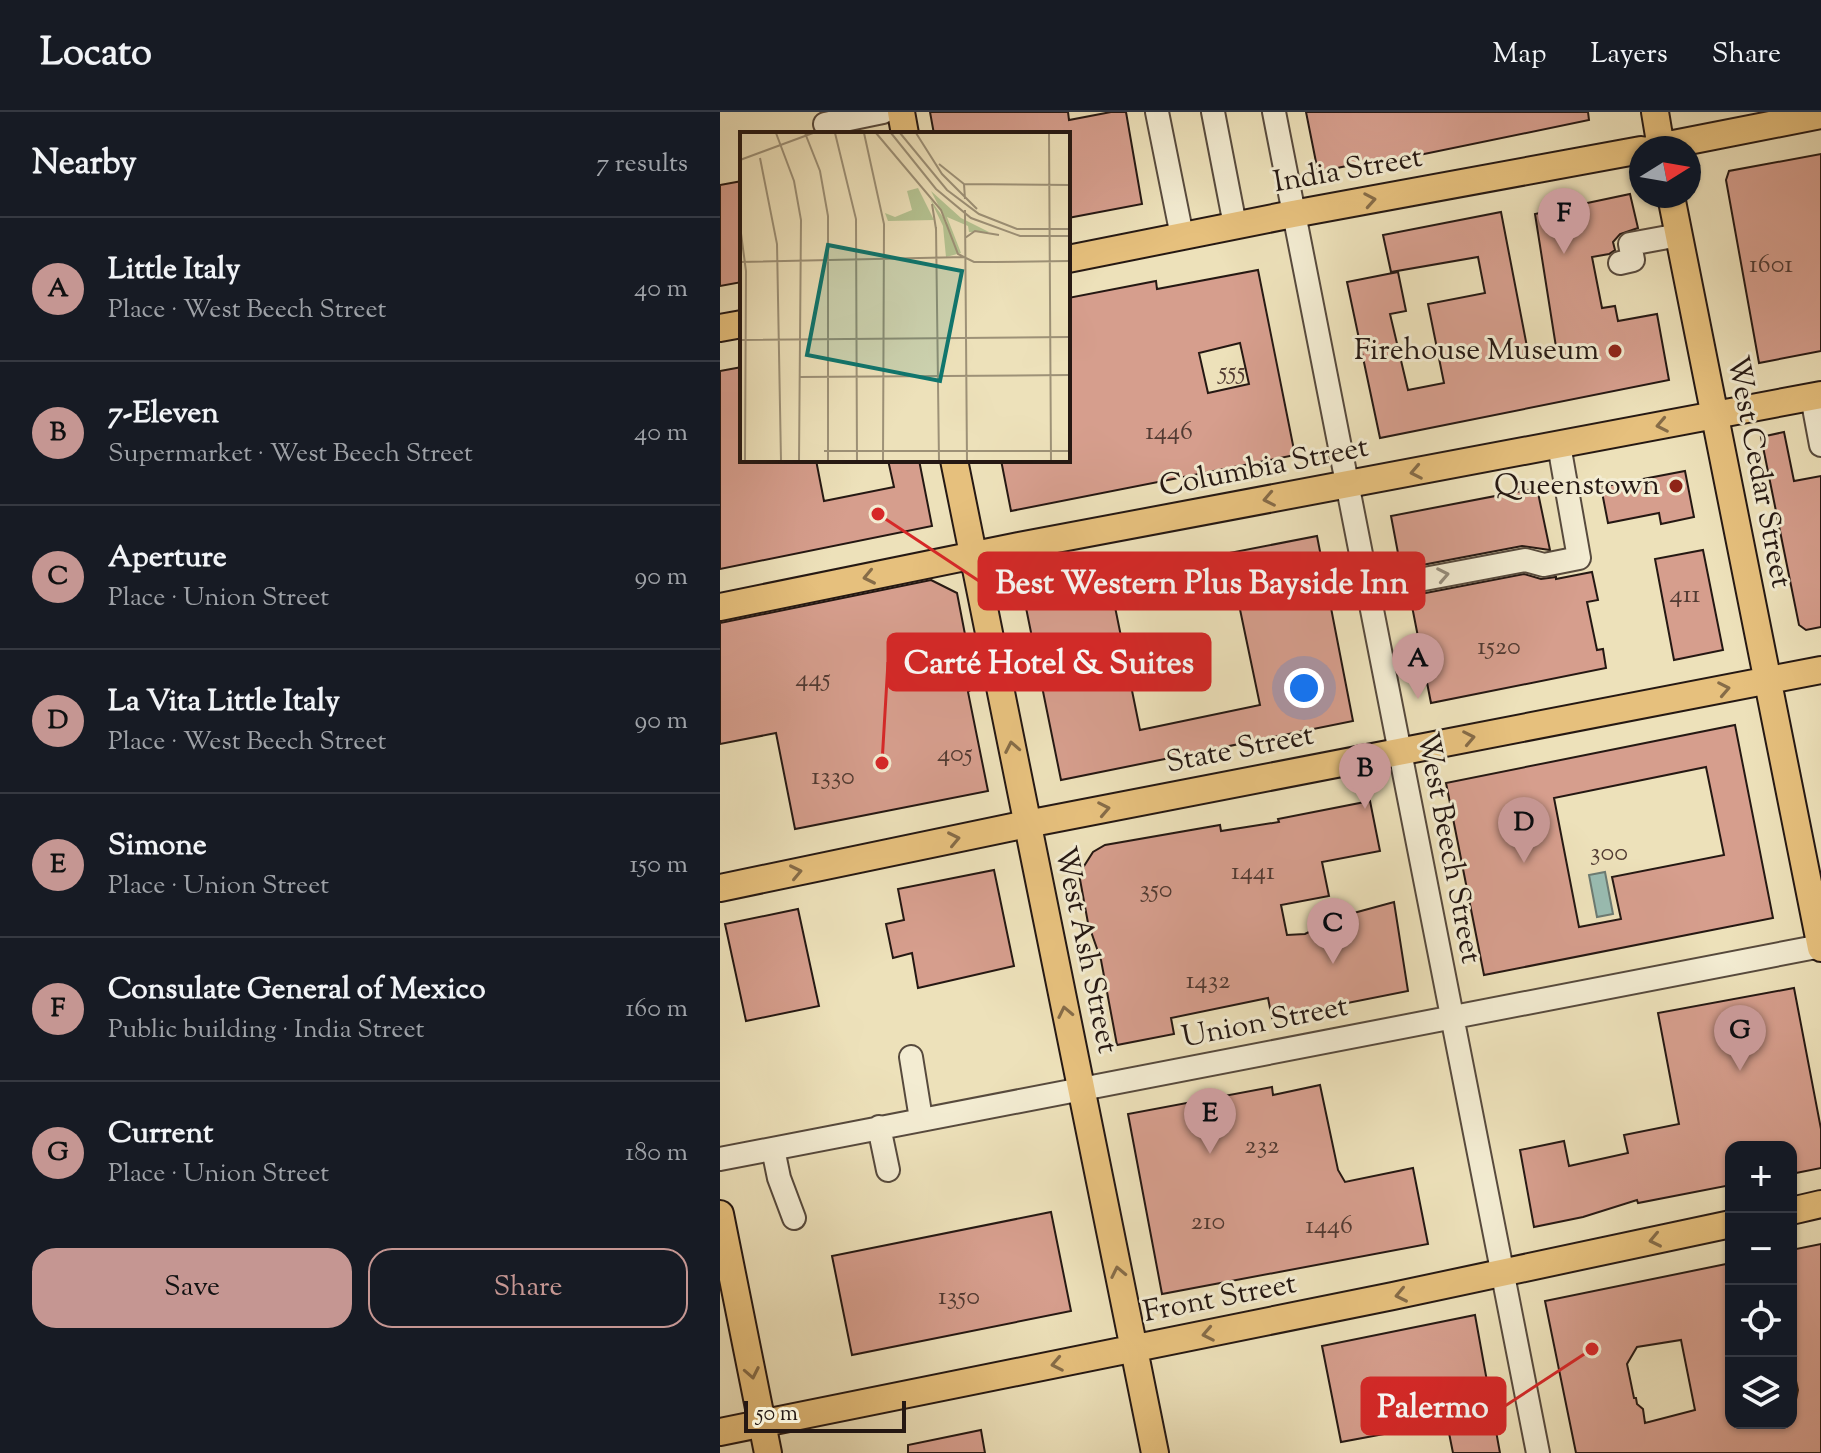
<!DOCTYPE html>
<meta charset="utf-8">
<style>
body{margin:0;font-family:"Sorts Mill Goudy",serif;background:#20242c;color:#f1f3f6}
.controls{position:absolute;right:24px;bottom:24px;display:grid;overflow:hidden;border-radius:16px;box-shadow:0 2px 6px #0004}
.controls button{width:72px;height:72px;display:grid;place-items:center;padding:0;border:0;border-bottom:2px solid #363941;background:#171b24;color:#f1f3f6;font:40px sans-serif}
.compass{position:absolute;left:909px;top:24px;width:72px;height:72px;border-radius:50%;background:#171b24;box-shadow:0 2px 6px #0004;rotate:79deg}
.scale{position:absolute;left:24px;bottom:20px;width:162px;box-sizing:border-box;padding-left:8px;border:4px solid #251813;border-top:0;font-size:22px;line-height:28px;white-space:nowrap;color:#251813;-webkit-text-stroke:6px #f3ecd2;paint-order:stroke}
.you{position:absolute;left:584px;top:576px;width:28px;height:28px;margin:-20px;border:6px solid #fff;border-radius:50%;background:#1a73e8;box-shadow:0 0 0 12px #1a73e833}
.badge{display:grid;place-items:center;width:52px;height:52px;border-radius:50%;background:#c59692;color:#111;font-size:26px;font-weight:700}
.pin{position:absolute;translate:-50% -66px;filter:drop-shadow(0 2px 4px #0008)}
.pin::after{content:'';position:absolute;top:42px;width:28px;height:24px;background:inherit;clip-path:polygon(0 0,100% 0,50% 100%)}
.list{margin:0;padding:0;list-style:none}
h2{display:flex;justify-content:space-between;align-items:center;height:104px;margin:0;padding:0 32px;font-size:34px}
h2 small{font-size:26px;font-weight:400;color:#9ea1a6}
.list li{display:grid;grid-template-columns:52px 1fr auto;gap:24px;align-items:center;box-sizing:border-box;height:144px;padding:0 32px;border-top:2px solid #363941}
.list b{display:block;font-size:30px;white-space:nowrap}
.list p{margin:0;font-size:26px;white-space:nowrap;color:#9ea1a6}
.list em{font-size:26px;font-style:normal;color:#9ea1a6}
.actions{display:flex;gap:16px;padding:24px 32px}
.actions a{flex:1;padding:18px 0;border:2px solid #c59692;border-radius:24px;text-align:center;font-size:28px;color:#c59692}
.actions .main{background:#c59692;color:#111}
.icon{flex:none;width:44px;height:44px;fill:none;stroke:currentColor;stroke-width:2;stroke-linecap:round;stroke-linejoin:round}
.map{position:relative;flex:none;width:1101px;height:1341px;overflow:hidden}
header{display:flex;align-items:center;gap:48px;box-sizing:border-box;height:112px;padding:0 40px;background:#171b24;border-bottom:2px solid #363941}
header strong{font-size:38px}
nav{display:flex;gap:44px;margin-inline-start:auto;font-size:28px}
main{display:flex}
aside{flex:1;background:#171b24}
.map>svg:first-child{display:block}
.water{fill:#99bdb3;stroke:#6b7b73;stroke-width:2}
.building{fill:#d69e8d;stroke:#251813;stroke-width:2;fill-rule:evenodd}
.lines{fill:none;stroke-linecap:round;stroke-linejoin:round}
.minor-casing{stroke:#574a3d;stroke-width:26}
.major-casing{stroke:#251813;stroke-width:30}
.minor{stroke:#f3ecd2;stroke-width:22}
.major{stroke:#e6c07d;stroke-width:26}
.oneway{stroke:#866c48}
.oneway2{stroke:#968d7c}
.poi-dot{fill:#8f2418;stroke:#f3ecd2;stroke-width:3}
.labels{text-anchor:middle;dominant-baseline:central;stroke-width:6;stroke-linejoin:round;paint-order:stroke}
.number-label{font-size:26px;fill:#513a32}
.street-label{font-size:30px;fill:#251813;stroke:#f3ecd2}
.poi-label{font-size:30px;fill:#251813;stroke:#f3ecd2;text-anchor:end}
.inset-road{fill:none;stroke:#9d9177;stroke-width:2}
.view{fill:#0f766e;fill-opacity:0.15;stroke:#0f766e;stroke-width:4}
.inset-edge{fill:none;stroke:#251813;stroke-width:4}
.leader{fill:none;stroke:#d62828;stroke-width:3}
.callout-dot{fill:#d62828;stroke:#f3ecd2;stroke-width:3}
.callout{fill:#d62828;stroke:#d62828;stroke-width:3}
.callout-label{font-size:32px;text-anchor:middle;font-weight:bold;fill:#fff}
</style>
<header>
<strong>Locato</strong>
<nav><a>Map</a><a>Layers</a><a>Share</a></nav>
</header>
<main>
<aside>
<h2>Nearby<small>7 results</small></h2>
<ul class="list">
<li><span class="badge">A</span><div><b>Little Italy</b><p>Place · West Beech Street</p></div><em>40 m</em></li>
<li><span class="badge">B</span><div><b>7-Eleven</b><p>Supermarket · West Beech Street</p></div><em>40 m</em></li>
<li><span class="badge">C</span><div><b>Aperture</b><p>Place · Union Street</p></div><em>90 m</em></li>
<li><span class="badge">D</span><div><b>La Vita Little Italy</b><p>Place · West Beech Street</p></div><em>90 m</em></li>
<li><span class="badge">E</span><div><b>Simone</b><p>Place · Union Street</p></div><em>150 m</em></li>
<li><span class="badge">F</span><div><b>Consulate General of Mexico</b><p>Public building · India Street</p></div><em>160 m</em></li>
<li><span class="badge">G</span><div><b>Current</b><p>Place · Union Street</p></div><em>180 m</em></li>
</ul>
<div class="actions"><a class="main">Save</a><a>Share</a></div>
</aside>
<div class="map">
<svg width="1101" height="1341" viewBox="0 0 1101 1341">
<rect width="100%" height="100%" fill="#ede1ba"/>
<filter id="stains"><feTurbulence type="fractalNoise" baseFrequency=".0025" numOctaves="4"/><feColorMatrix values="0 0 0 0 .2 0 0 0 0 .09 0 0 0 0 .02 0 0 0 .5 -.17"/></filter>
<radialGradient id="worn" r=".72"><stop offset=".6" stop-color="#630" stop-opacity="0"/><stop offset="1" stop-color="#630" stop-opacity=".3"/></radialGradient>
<path class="water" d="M885 760 893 802 877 805 869 763Z"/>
<path class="building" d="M210 0H348L349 8 391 0H406L422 92 348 106V22H214Z
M586 0H868L869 8 641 55V51L598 60Z
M1101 42V239L1039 251 1006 68 1009 59Z
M22 69V170L0 174V73Z
M910 82 918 116 900 122 893 130 895 138 889 142 872 145 882 196 895 194 898 209 937 202 949 268 660 326 627 170 678 160 686 199 670 202 688 278 724 271 708 192 765 181 758 145 671 160 663 123 781 100 808 240 836 235 815 102Z
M538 158 575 343 291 399 281 348H348V186L436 169 437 177ZM520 231 529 272 488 281 479 241Z
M22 255V348H96L104 389 174 375 168 348H199L212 414 0 457V259Z
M1064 320 1074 369 1101 364V515L1086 518 1079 513 1041 325Z
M965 359 974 405 941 412 939 401 888 411 881 375Z
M817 376 830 438 802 434 681 457 671 404Z
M597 424 633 609 341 668 303 481ZM513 464 540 593 420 618 394 490Z
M983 438 1003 538 954 548 935 447Z
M872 460 878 488 867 490 877 538 883 537 886 556 711 591 690 484 804 462 821 467 836 465V467Z
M211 468 237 481 255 574 248 580 268 679 75 717 56 621 0 632V511Z
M1015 613 1053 806 764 863 726 671ZM986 655 1004 743 892 765 901 807 859 815 834 686Z
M650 689 660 739 602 750 609 784 561 793 567 823 585 822 619 805 674 790 688 879 552 906 548 886 451 906 454 922 397 933 381 848 368 811 359 762 373 740 385 733 500 713 501 719 559 710 558 707Z
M274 758 294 854 198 876 192 841 173 846 166 812 184 808 178 777Z
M78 797 99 894 26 909 5 812Z
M1074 876 1101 1017V1056L1071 1062V1035H1011V1073L918 1091 917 1088 863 1105 814 1115 800 1038 844 1029 849 1054 908 1041 904 1023 959 1012 938 901Z
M600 973 618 1058 625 1070 693 1056 708 1132 442 1182 408 1002 552 975 553 983Z
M331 1100 351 1199 132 1243 112 1144Z
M1101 1132V1341H856L825 1189 1011 1151V1311H1071L1078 1278 1072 1251 1076 1245 1071 1240V1138ZM961 1228 975 1298 925 1311 923 1297 917 1292 916 1286H914L907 1252 917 1235Z
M755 1203 780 1341H733L726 1306 674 1316 675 1320 621 1330 602 1234Z
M261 1318 265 1341H188V1333Z"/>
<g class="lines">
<g class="minor-casing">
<path id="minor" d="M437 0 462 124
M493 0 515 113
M554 0 818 1341
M105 12 163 0
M900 151 913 148 910 132 959 123
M1092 285 1101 333
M646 478 805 448 824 453 859 446 839 333
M191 945 201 1007
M159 1015 168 1058
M53 1037 59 1066 74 1106
M0 1047 1101 834"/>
</g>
<g class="major-casing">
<path id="major" d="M181 0 185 22
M935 0 941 36
M933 36 1101 3
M951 84 1101 836
M348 147 573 102 921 38
M0 216 22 212
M234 348 435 1341
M0 495 299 434 1101 283
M0 776 307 712 1101 558
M1071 1099 1101 1092
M0 1102 48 1341
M0 1320 673 1184 1011 1112"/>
</g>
<use href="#minor" class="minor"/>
<use href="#major" class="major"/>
</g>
<defs><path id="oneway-chevron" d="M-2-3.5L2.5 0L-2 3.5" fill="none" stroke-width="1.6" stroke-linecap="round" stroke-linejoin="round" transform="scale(2)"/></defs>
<g class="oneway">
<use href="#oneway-chevron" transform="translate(650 88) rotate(-10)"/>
<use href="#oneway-chevron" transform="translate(942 313) rotate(169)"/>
<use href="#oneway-chevron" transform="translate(696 360) rotate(169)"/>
<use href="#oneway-chevron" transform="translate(549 387) rotate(169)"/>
<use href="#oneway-chevron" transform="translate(149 465) rotate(168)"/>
<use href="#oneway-chevron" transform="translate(1004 577) rotate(-11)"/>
<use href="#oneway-chevron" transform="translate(749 626) rotate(-11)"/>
<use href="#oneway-chevron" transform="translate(292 635) rotate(-101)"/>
<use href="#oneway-chevron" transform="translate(384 697) rotate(-11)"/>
<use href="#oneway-chevron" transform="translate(234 727) rotate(-12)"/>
<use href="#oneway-chevron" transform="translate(76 760) rotate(-12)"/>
<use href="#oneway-chevron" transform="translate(345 900) rotate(-102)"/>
<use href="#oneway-chevron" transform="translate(935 1128) rotate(168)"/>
<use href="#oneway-chevron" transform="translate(398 1160) rotate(-102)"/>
<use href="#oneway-chevron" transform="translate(681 1183) rotate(168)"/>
<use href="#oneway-chevron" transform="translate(488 1222) rotate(169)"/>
<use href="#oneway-chevron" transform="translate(337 1252) rotate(169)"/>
<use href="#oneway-chevron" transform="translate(32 1261) rotate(79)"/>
</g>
<use class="oneway2" href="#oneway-chevron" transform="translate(723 463) rotate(-11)"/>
<g class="poi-dot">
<circle cx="895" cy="239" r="8"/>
<circle cx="956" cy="374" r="8"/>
</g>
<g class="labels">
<g class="number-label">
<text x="1051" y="153">1601</text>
<text x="512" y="260">555</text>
<text x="449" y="320">1446</text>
<text x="965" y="483">411</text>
<text x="779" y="535">1520</text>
<text x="93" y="567">445</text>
<text x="235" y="642">405</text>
<text x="113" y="665">1330</text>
<text x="889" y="741">300</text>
<text x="533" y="760">1441</text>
<text x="436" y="778">350</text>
<text x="488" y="869">1432</text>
<text x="542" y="1034">232</text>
<text x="488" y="1110">210</text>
<text x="609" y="1114">1446</text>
<text x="239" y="1185">1350</text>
</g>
<g class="street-label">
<text transform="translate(628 59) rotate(-10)">India Street</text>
<text transform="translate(544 356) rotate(-11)">Columbia Street</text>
<text transform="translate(1038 360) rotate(79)">West Cedar Street</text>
<text transform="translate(520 638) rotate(-11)">State Street</text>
<text transform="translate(728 736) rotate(79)">West Beech Street</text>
<text transform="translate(365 838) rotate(78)">West Ash Street</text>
<text transform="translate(545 911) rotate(-11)">Union Street</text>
<text transform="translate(500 1187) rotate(-11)">Front Street</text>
</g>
<g class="poi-label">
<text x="879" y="239">Firehouse Museum</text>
<text x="940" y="374">Queenstown</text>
</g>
</g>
<g transform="translate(20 20)">
<rect width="330" height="330" fill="#ede1ba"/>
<path d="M178 56 194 88 148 89 145 81 155 85 172 78 167 59ZM191 59 221 86 249 100H229L228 94 207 85 221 121 206 125 203 94 190 67 208 92Z" fill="#b5c392"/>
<path class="inset-road" d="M36 1 54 49 61 88 59 329M65 1 80 39 88 84V329M95 1 116 87 117 329M124 1 144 92 143 329M136 1 201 78 218 122 234 130H255M151 1 196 57 231 86 280 104H330M160 1 207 58 239 82 277 97H330M176 1 202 42 237 77M309 1 311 329M20 26 37 112 41 329M0 28 73 1M199 32 224 52M225 67 224 52 330 53M192 72 196 97M225 78 227 329M0 94 6 139 5 329M196 95 199 329M225 106 235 99 259 103M0 122V274M1 130 225 125M255 130 330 129M0 208 330 205M59 245 330 243M84 319H330"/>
<path class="view" d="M88 113 222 139 200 249 67 223Z"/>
<rect width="330" height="330" class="inset-edge"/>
</g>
<path class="leader" d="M158 402L259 469M162 651L168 550M872 1237L785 1294"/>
<g class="callout-dot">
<circle cx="158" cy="402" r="8"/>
<circle cx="162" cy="651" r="8"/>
<circle cx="872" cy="1237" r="8"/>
</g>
<g class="callout">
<rect x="259" y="441" width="445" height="56" rx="8"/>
<rect x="168" y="522" width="322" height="56" rx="8"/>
<rect x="642" y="1266" width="143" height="56" rx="8"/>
</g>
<g class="callout-label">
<text x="482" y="481">Best Western Plus Bayside Inn</text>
<text x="329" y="561">Carté Hotel &amp; Suites</text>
<text x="713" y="1305">Palermo</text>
</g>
<rect width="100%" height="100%" filter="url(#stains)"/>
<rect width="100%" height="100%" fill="url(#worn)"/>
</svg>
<div class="controls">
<button>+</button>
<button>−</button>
<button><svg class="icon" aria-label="locate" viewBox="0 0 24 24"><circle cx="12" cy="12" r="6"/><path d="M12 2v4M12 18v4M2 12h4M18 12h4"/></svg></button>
<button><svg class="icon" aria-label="layers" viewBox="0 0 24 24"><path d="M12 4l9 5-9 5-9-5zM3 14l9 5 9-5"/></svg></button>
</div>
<svg class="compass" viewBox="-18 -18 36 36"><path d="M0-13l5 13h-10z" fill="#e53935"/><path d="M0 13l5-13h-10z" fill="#9ea1a6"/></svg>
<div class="scale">50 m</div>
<div class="you"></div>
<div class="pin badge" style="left:698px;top:587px">A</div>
<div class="pin badge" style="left:645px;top:697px">B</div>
<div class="pin badge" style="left:613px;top:852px">C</div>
<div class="pin badge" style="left:804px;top:751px">D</div>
<div class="pin badge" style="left:490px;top:1042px">E</div>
<div class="pin badge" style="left:844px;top:142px">F</div>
<div class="pin badge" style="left:1020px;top:959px">G</div>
</div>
</main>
